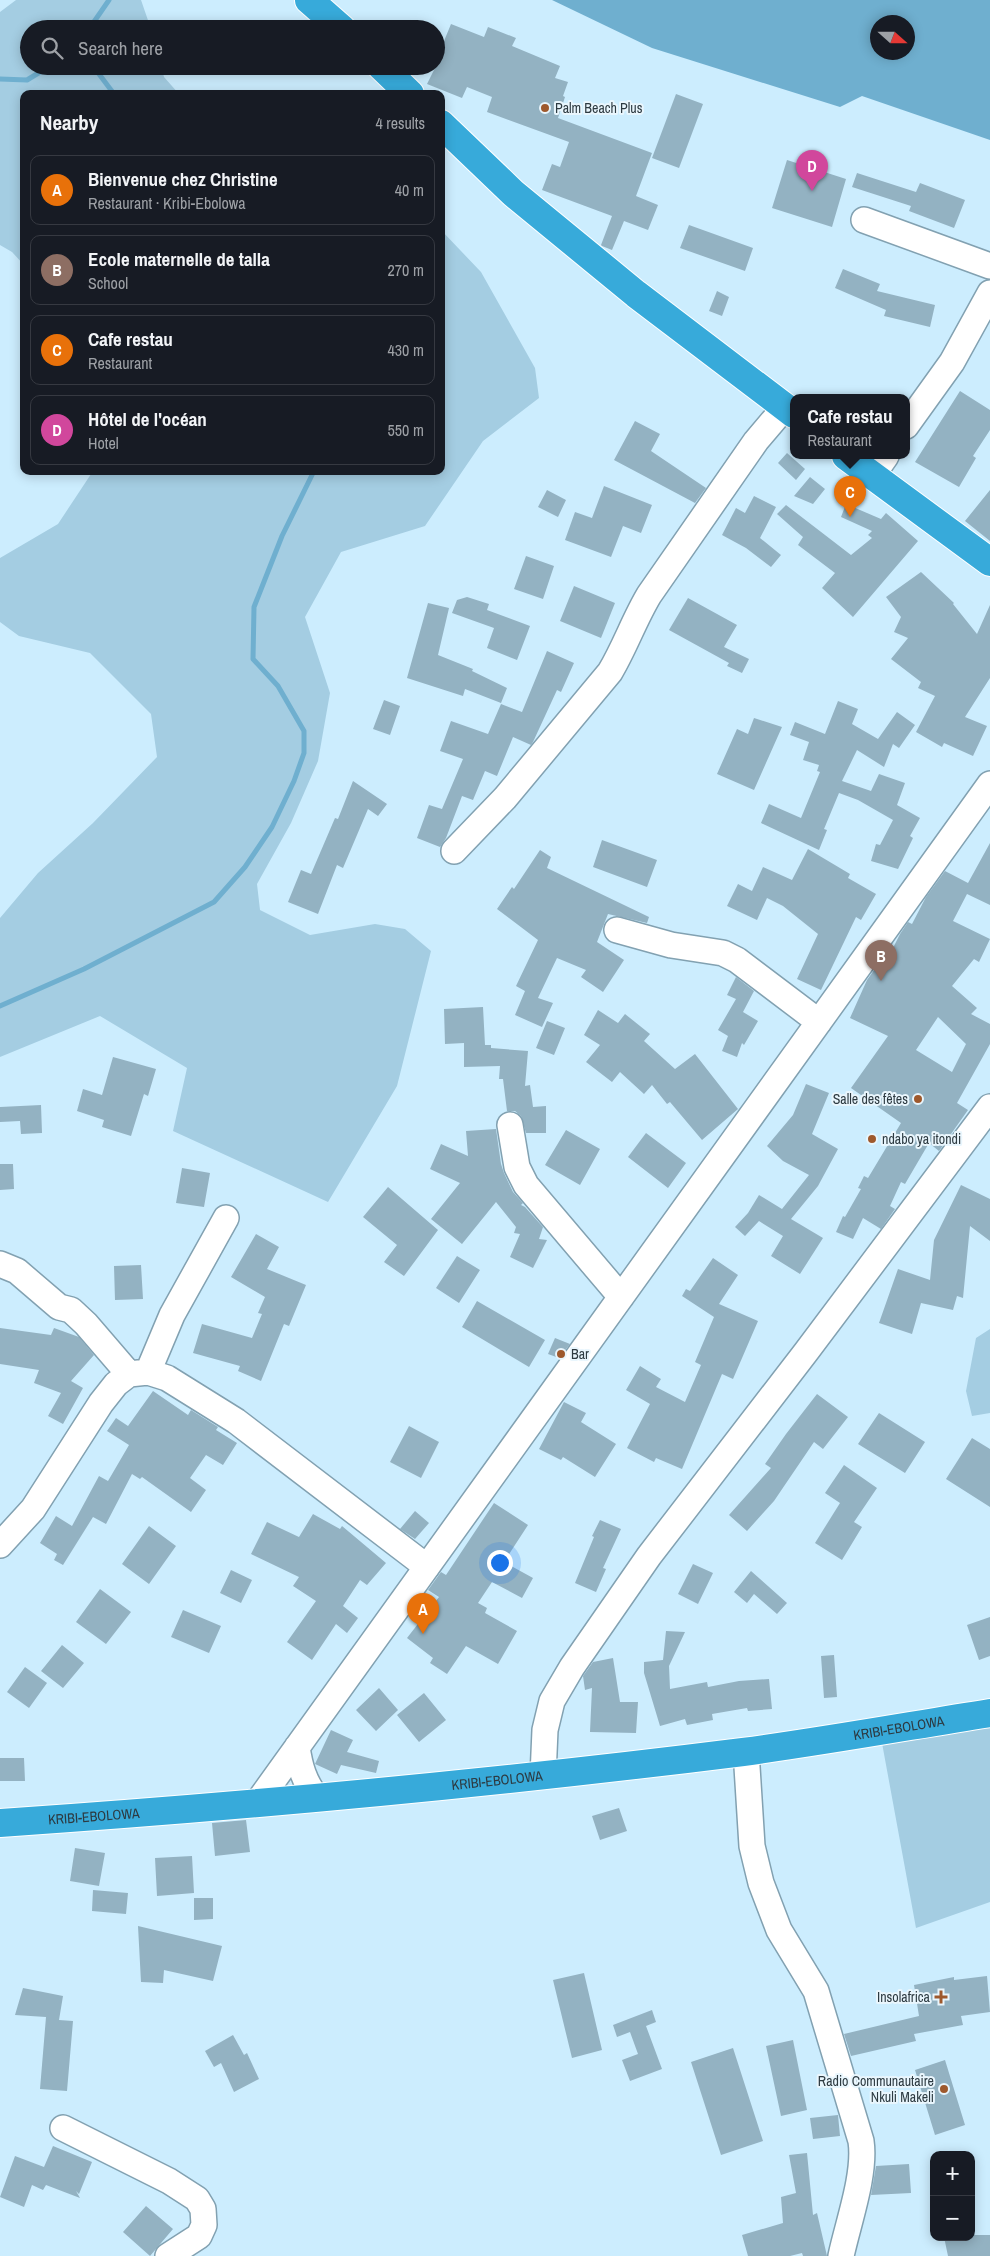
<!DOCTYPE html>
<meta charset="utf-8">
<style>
body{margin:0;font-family:"Archivo Narrow",sans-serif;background:#242831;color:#f1f3f6}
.controls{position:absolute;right:15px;bottom:15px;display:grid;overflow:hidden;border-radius:10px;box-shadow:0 2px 12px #0003}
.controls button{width:45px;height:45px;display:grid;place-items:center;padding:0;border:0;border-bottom:1px solid #363941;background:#171b24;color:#f1f3f6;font:25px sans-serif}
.compass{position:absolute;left:870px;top:15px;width:45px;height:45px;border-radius:50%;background:#171b24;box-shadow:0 2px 12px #0003;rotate:111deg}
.you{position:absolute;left:499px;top:1562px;width:18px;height:18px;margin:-12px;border:4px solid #fff;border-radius:50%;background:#1a73e8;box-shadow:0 0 0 8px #1a73e833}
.badge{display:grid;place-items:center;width:32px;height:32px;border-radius:50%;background:#9e592d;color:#fff;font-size:16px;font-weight:700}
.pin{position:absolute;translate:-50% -41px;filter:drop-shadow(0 1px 2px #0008)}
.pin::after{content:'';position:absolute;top:26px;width:18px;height:15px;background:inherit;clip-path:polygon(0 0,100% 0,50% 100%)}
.popup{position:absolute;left:790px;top:394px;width:120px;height:65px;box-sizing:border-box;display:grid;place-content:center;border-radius:10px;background:#171b24;filter:drop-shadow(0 1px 4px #0005);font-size:16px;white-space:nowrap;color:#9ea1a6}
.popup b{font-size:19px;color:#f1f3f6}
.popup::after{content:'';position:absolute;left:50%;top:100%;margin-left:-10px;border:10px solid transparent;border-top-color:#171b24}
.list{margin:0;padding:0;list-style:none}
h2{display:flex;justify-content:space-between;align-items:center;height:65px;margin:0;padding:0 20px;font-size:21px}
h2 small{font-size:16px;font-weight:400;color:#9ea1a6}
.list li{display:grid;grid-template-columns:32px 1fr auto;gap:15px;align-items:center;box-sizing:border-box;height:70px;margin:0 10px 10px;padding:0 10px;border:1px solid #363941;border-radius:10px}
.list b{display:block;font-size:19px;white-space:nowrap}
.list p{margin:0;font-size:16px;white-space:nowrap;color:#9ea1a6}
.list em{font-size:16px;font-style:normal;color:#9ea1a6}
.icon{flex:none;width:28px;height:28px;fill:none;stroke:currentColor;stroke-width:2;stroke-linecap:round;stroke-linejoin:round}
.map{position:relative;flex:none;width:990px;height:2256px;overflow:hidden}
.search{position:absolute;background:#171b24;box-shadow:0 2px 12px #0003;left:20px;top:20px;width:425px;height:55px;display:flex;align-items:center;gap:12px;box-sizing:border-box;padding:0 18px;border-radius:28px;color:#9ea1a6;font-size:19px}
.panel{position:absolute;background:#171b24;box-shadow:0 2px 12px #0003;left:20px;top:90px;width:425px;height:385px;border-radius:10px}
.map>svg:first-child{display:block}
.green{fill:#a4cde2}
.water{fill:#6fafcf;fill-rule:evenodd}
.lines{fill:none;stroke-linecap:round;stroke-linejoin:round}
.stream{stroke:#6fafcf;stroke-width:5}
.building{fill:#93b2c2;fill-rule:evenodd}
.minor-casing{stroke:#82a1b1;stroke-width:28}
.highway-casing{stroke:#fff;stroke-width:30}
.minor{stroke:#fff;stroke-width:25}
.highway{stroke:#37aada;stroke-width:28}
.poi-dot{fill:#9e592d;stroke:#e9f6fd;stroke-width:2}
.labels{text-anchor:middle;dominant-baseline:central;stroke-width:4;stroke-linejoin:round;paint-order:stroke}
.poi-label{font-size:14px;fill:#2d3a41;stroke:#e9f6fd;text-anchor:start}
.street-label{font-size:14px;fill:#2d3a41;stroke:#e9f6fd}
</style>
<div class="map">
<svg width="990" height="2256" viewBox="0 0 990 2256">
<rect width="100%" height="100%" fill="#ccedfe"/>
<path class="green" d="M16 0H141L151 29H29V66H161L164 77 179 94H24V265L12 252 0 245V12Z
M441 230 481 272 535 368 539 398 483 441 425 526 341 552 305 617 330 693 318 761 291 823 257 884 260 910 310 935 375 924 405 929 431 951 397 1086 328 1202 173 1131 187 1068 100 1016 0 1057V918L38 873 93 823 157 757 151 714 90 653 19 636 0 622V558L58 524 93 471H441Z
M990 1329V1413L972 1416 966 1391 976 1338Z
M990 1726V1902L916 1928 882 1743Z"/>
<path class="water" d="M552 0H990V140L862 96 840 107 652 48ZM878 22H908V52H878Z"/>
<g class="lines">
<path class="stream" d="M89 29 109 0
M93 66 114 94
M0 79 27 80 50 66
M0 1006 84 969 214 902 245 867 272 827 294 781 304 753V731L278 686 253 659 254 607 282 536 314 471"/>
</g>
<path class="building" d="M451 24 484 37 488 27 516 38 512 46 560 66 555 78 568 82 563 96 565 97 558 118 652 153 636 196 658 205 648 230 624 221 612 250 602 246 601 245 612 216 542 190 552 164 560 167 569 142 487 112 492 97 467 87 462 98 427 84 436 66V43L442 46Z
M676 94 703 104 679 168 652 158Z
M787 160 846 179 832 227 772 208Z
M857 173 916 192 920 183 965 200 954 228 909 211 911 206 852 187Z
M689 225 753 248 745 271 680 248Z
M843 269 880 284 877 291 935 305 930 327 884 316 886 310 835 288Z
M717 291 729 297 722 316 709 311Z
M960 391 990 410V430L973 456 976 458 959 487 915 462Z
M635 421 660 434 651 451 706 488 695 503 614 460Z
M787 453 805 469 796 480 778 463Z
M810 477 825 489 813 504 794 496Z
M604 486 652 505 641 533 623 526 611 557 565 540 575 512 592 518Z
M547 490 566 500 558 517 538 507Z
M990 490V541L965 521Z
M754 496 776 507 760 538 781 555 771 567 746 548 722 535 736 508 745 513Z
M846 504 881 519 886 513 918 541 853 617 822 588 835 573 798 545 803 537 777 514 786 505 851 555 872 538 868 535 872 531 841 517Z
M526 556 554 566 543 599 514 589Z
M921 572 954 603 953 604 977 634 990 605V678L965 717 987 726 973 756 944 743 942 747 916 732 935 696 918 688 921 682 891 659 908 638 894 632 901 617 886 597Z
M574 586 615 603 601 638 560 621Z
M467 597 489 604 487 610 530 626 517 660 487 648 494 628 452 613 457 600Z
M688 598 737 625 724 647 749 659 742 673 727 666 729 663 669 630Z
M428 603 449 608 438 655 473 669 472 671 507 688 501 703 465 689 463 696 407 678Z
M547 651 574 663 561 692 557 690 533 742 531 745 513 737 497 776 485 771 473 800 462 796 446 838 440 847 417 838 429 805 442 809 463 759 440 751 451 721 488 734 501 704 522 712Z
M384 700 400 706 390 735 373 729Z
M838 701 858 709 852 724 878 739 897 712 915 725 899 748 893 744 884 767 857 750 842 781 871 791 879 774 905 783 897 805 920 818 910 836 913 838 898 869 871 861 876 844 880 845 893 820 858 800 839 793 824 829 827 830 819 850 761 823 769 804 801 818 820 772 817 771 819 765 803 760 809 742 790 735 795 722 825 734Z
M754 718 782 727 754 790 717 774 737 729 748 734Z
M353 781 387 804 378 816 368 809 343 868 337 865 318 914 288 902 301 870 311 874 335 818 338 819Z
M602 840 657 860 647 887 593 867Z
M990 843V905L967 894 953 921 990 939 979 962 974 959 952 986 977 1008 971 1014 990 1024V1044L957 1103 968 1110 939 1151 929 1143 905 1184 901 1182 890 1206 895 1209 881 1229 863 1218 853 1239 836 1232 843 1216 845 1217 861 1189 858 1188 864 1176 868 1178 901 1123 851 1088 888 1036 850 1018 867 980 882 959 886 962 900 934 908 922 912 924 926 897 945 871 968 883ZM938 1017 966 1044 952 1072 916 1050Z
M808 849 850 874 848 878 876 894 861 920 856 917 821 990 797 979 818 934 783 906 767 898 757 920 727 906 738 884 752 891 763 867 792 880Z
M540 850 551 857 547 868 649 917 647 923 608 914 597 942 624 960 603 992 581 977 586 970 557 958 538 998 553 1003 542 1027 515 1015 525 991 516 986 538 940 497 909 512 887 514 889Z
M736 977 754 991 743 1012 758 1021 744 1045 742 1043 737 1057 722 1051 728 1036 718 1030 736 999 727 995Z
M483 1007 485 1045H491V1048L528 1051 525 1086 530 1085 533 1107 546 1106V1133H526L521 1116 515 1111H507L503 1079H499L500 1066 464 1067V1043L445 1044 444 1009Z
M598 1010 618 1023 625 1014 650 1034 644 1041 675 1069 695 1054 738 1109 702 1140 670 1102 667 1104 652 1085 644 1094 620 1072 612 1082 586 1062 600 1045 584 1035Z
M547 1021 565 1028 554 1055 536 1048Z
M113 1057 156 1069 148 1096 144 1094 131 1136 102 1127 104 1120 77 1111 83 1089 102 1095Z
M806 1084 829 1093 812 1134 838 1149 818 1186 791 1219 823 1238 800 1274 771 1256 783 1236 759 1221 745 1236 735 1227 748 1213 759 1195 782 1209 809 1175 783 1161 767 1146 793 1115Z
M41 1105 42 1133 21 1134 20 1121 0 1122V1107Z
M496 1129 501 1164 504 1173 513 1192 523 1203 521 1205 525 1207 543 1227 539 1239 547 1240 533 1268 510 1257 520 1234 514 1233 516 1227 496 1202 462 1244 431 1219 460 1183 430 1169 441 1144 468 1156 466 1131Z
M566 1130 600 1149 580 1185 545 1165Z
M646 1133 686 1163 668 1188 628 1157Z
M0 1164H13L14 1189 0 1190Z
M182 1168 210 1173 204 1207 176 1203Z
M961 1185 990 1199V1241L970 1226 963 1298 957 1296 953 1310 921 1303 912 1334 879 1323 898 1269 930 1280 934 1240Z
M388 1187 438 1230 404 1276 384 1262 397 1245 363 1217Z
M256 1234 279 1247 267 1269 306 1285 289 1326 284 1324 261 1381 238 1371 240 1366 193 1353 202 1324 252 1338 262 1314 258 1313 265 1297 231 1277Z
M457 1256 480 1270 459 1303 436 1288Z
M713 1258 738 1275 719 1304 758 1321 733 1379 722 1374 682 1469 656 1458 654 1462 627 1448 650 1404 626 1390 640 1366 661 1379 656 1387 685 1402 701 1365 695 1362 714 1317 682 1296 686 1289 690 1291Z
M141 1265 143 1299 115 1300 114 1266Z
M477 1301 545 1340 529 1367 462 1327Z
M0 1328 51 1335 54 1328 79 1337 94 1355 71 1381 83 1388 63 1424 48 1416 61 1393 34 1383 39 1370 0 1364Z
M555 1338 570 1344 559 1358 548 1354Z
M153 1391 188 1415 191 1410 218 1427 216 1430 237 1443 223 1465 206 1455 190 1478 206 1490 191 1512 142 1477 140 1479 132 1474 106 1524 93 1517 63 1565 54 1560 57 1554 40 1543 56 1516 72 1526 99 1476 108 1481 129 1445 107 1431 116 1418 128 1426Z
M817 1394 848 1417 823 1449 814 1442 774 1501 747 1531 729 1515 771 1468 765 1464 786 1434Z
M564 1402 586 1413 581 1422 616 1444 595 1477 563 1457 561 1460 539 1449Z
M879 1413 925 1442 905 1473 858 1444Z
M409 1426 439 1442 421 1478 390 1462Z
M972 1438 990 1449V1507L946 1479Z
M844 1465 877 1488 854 1522 862 1527 842 1560 815 1543 840 1503 825 1493Z
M494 1503 528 1525 504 1562 533 1578 522 1598 492 1582 478 1603 487 1608 485 1613 517 1631 498 1664 466 1646 447 1674 430 1663 433 1658 407 1638 439 1597 428 1590 441 1572 446 1575Z
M415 1511 429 1523 415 1539 400 1529Z
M313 1514 340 1529 342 1526 386 1563 367 1585 360 1580 343 1606 358 1618 347 1633 336 1624 312 1660 287 1642 316 1601 293 1586 299 1577 251 1554 267 1522 299 1537Z
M600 1520 621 1529 603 1568 606 1569 596 1592 575 1583 594 1537 592 1536Z
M149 1526 176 1546 149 1584 122 1564Z
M693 1564 713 1573 698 1604 678 1594Z
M231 1570 252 1580 241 1603 220 1593Z
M751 1571 787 1603 777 1614 754 1594 747 1603 734 1592Z
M100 1589 131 1612 106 1644 76 1622Z
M183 1610 221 1626 209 1653 171 1637Z
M990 1617V1656L979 1660 967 1625Z
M666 1631 685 1632 669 1666 670 1689 707 1682 708 1687 739 1681 769 1679 772 1709 748 1711 747 1708 712 1714 713 1720 687 1725 685 1719 660 1726 644 1673V1662L663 1660Z
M62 1645 84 1663 63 1688 41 1671Z
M834 1655 837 1697 824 1698 821 1656Z
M613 1658 620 1702H638L636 1733 590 1732 592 1688 585 1690 583 1676 593 1662Z
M25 1667 47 1683 29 1708 7 1692Z
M379 1688 398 1710 376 1731 356 1710Z
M424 1693 446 1720 419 1742 397 1715Z
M331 1730 353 1740 347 1752 379 1761 376 1773 341 1765 337 1774 315 1764Z
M0 1758H24L25 1781H0Z
M619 1808 627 1831 600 1840 592 1816Z
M246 1820 250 1852 215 1856 212 1823Z
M75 1848 105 1853 99 1886 70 1881Z
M192 1856 194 1893 157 1896 155 1858Z
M93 1890 128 1893 126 1914 92 1911Z
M194 1898H213V1919L194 1920Z
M138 1926 222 1946 213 1981 164 1970 163 1983 141 1982Z
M584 1973 602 2050 572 2058 553 1980Z
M987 1976 990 2012 961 2016 963 2025 914 2034 916 2041 851 2056 844 2034 919 2016 914 1985 954 1977V1980Z
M23 1988 63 1996 59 2020 73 2021 67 2091 40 2089 46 2017 15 2015Z
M652 2010 656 2022 646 2026 662 2069 630 2081 622 2060 638 2054 630 2032 617 2037 613 2025Z
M233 2035 244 2055 247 2053 259 2079 234 2092 221 2063 214 2067 205 2051Z
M793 2040 807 2110 781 2116 766 2046Z
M733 2048 763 2141 721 2155 691 2062Z
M945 2060 965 2125 935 2135 915 2070Z
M838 2115 840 2136 813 2139 810 2118Z
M53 2146 92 2162 79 2194 76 2191 80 2198 46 2185 43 2190 32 2185 24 2207 0 2197 15 2156 44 2167Z
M807 2153 813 2215 817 2213 827 2256H803L802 2253 790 2256H748L742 2235 783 2223 781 2197 796 2193 789 2155Z
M909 2164 911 2193 871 2195 876 2166Z
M146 2206 173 2229 150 2256 123 2232Z
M971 2235H990V2256H948L944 2237H971Z"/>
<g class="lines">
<g class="minor-casing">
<path id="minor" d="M864 220 990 266
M906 426 952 362 990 293
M872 476 886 456
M454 851 505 798 610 672C625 647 634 620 649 595L756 441 785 407
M617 930 671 945 723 953 737 960 819 1022
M510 1125 517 1167 526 1185 621 1297
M0 1264 17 1271 59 1307 71 1310 86 1324 129 1374
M148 1372 172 1315 226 1218
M0 1545 33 1509 101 1403 116 1384 129 1374 148 1372 167 1378 236 1421 427 1567
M297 1747C300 1767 304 1781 316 1797
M746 1751 752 1846 761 1883 779 1930 816 1991 861 2141C866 2174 848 2223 841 2256
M543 1776 545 1730 552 1701 572 1667 649 1556 806 1352 990 1107
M257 1803 990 784
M63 2128 169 2181 197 2199 203 2209 204 2225 199 2236 168 2256"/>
</g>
<g class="highway-casing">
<g id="highway">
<path d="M309 0 342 29"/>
<path d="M381 66 410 94"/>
<path d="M441 124 513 193 636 294 794 414"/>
<path d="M846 456 990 562"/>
<path id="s1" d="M0 1823C248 1806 496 1783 743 1752 825 1741 908 1726 990 1713"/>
</g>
</g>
<use href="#minor" class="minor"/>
<use href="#highway" class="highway"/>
</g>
<g class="poi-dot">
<circle cx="545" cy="108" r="5"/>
<circle cx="918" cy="1099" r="5"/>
<circle cx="872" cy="1139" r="5"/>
<circle cx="561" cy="1354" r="5"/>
<path d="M938.5 1989.5h5v5h5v5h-5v5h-5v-5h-5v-5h5z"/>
<circle cx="944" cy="2089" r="5"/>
</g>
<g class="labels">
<g class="poi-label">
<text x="555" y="108">Palm Beach Plus</text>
<text x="908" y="1099" text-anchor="end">Salle des fêtes</text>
<text x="882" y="1139">ndabo ya itondi</text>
<text x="571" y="1354">Bar</text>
<text x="930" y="1997" text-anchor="end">Insolafrica</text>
<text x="934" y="2081" text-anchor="end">Radio Communautaire<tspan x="934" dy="16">Nkuli Makeli</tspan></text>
</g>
<g class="street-label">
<text stroke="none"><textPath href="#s1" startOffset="904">KRIBI-EBOLOWA</textPath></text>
<text stroke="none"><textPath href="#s1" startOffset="499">KRIBI-EBOLOWA</textPath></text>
<text stroke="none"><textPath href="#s1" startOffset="94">KRIBI-EBOLOWA</textPath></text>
</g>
</g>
</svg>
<div class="controls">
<button>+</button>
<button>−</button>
</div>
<svg class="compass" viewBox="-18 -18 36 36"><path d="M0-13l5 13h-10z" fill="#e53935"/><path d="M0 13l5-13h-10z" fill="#9ea1a6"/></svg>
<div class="you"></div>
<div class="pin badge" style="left:423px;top:1634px;background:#e8710a">A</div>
<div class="pin badge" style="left:881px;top:981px;background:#8d6e63">B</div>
<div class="pin badge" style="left:850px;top:517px;background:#e8710a">C</div>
<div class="popup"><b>Cafe restau</b>Restaurant</div>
<div class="pin badge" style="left:812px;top:191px;background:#d1479c">D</div>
<div class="search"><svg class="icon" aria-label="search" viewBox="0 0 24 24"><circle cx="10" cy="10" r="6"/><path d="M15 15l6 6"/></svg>Search here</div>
<section class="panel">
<h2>Nearby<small>4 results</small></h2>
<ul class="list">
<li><span class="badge" style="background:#e8710a">A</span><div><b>Bienvenue chez Christine</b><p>Restaurant · Kribi-Ebolowa</p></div><em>40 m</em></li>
<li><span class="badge" style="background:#8d6e63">B</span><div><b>Ecole maternelle de talla</b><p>School</p></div><em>270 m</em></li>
<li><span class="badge" style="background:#e8710a">C</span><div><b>Cafe restau</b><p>Restaurant</p></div><em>430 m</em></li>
<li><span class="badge" style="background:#d1479c">D</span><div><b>Hôtel de l'océan</b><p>Hotel</p></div><em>550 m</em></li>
</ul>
</section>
</div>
